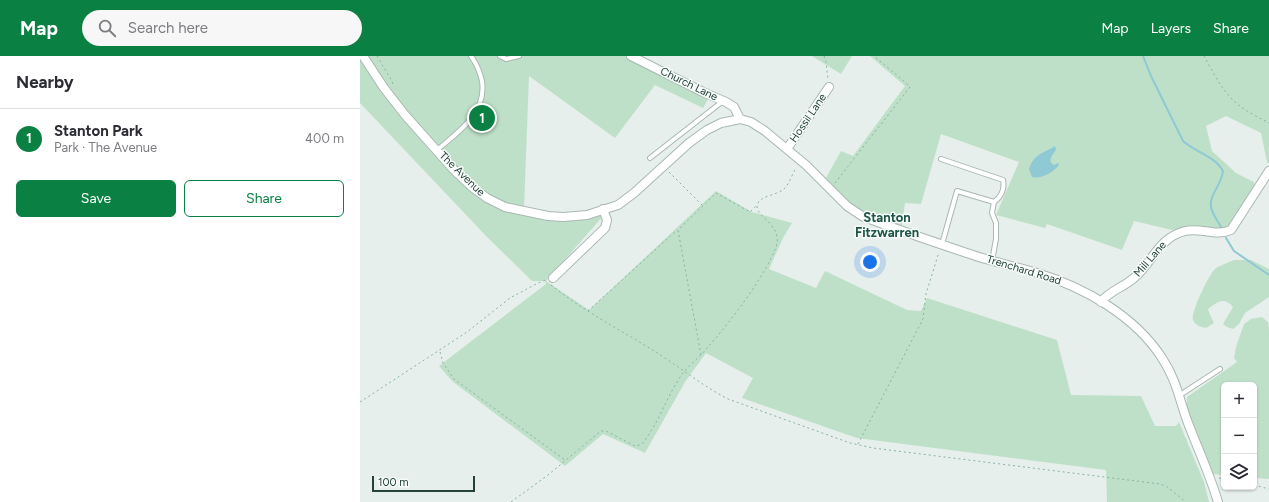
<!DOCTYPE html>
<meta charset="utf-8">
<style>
body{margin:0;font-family:Figtree,sans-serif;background:#f7f7f7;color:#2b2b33}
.controls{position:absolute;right:12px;bottom:12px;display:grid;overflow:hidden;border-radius:6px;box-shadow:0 1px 3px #0004}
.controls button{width:36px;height:36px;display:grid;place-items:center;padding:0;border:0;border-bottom:1px solid #e1e1e2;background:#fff;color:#2b2b33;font:20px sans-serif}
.scale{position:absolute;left:12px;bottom:10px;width:103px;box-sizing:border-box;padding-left:4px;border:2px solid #24423a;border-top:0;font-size:11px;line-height:14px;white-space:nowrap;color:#24423a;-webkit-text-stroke:3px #f7fbf9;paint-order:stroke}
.you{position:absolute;left:510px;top:206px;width:14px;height:14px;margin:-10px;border:3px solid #fff;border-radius:50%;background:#1a73e8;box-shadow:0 0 0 6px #1a73e833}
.badge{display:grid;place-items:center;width:26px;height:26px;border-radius:50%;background:#0b8043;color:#fff;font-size:13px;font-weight:700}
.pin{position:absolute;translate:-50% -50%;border:2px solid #fff;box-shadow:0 1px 4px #0006}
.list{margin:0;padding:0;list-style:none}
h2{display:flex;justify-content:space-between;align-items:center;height:52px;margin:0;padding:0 16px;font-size:17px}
h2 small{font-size:13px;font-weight:400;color:#7c7c81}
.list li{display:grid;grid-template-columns:26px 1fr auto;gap:12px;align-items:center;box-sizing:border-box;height:60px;padding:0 16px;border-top:1px solid #e1e1e2}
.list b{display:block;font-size:15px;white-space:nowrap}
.list p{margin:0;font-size:13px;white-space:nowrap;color:#7c7c81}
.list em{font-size:13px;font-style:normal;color:#7c7c81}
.actions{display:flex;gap:8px;padding:12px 16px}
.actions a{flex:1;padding:9px 0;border:1px solid #0b8043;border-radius:6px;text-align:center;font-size:14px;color:#0b8043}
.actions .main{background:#0b8043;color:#fff}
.icon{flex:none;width:22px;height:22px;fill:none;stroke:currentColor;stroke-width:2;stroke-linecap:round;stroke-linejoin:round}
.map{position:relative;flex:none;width:909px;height:446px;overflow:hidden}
header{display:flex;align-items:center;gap:24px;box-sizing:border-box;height:56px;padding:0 20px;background:#0b8043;color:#fff}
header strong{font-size:19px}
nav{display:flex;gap:22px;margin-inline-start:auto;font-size:14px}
.search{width:280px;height:36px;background:#f7f7f7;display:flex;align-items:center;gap:10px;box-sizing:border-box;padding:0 14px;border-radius:22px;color:#7c7c81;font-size:15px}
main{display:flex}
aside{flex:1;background:#fff}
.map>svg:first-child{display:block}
.green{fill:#bfe0c8}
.water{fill:#8ec9d4}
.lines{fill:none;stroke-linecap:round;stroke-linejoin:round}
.stream{stroke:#8ec9d4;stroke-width:2}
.service-casing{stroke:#a8b8b2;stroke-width:6}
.minor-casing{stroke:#a8b8b2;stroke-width:10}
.path{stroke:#86b3a5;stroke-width:1;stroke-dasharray:2 3;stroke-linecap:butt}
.service{stroke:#fff;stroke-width:4}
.minor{stroke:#fff;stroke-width:8}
.labels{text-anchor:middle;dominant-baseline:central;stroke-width:3;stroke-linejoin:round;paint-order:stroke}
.street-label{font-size:11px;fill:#24423a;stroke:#f7fbf9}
.quarter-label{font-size:13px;font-weight:bold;fill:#1f5548;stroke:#f7fbf9}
</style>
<header>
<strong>Map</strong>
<div class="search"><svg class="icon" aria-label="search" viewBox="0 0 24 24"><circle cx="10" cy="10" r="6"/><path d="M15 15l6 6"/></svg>Search here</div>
<nav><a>Map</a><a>Layers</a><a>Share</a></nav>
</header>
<main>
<aside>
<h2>Nearby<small></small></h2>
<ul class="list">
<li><span class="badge">1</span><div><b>Stanton Park</b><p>Park · The Avenue</p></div><em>400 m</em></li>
</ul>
<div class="actions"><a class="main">Save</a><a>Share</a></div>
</aside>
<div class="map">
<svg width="909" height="446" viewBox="0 0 909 446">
<rect width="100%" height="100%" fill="#e6efeb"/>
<path class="green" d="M0 0H276L351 38 343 52 295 29 255 82 169 20 164 153 203 158 242 152 244 159 186 225 229 254 356 135 392 156 432 167 423 182 409 213 456 232 465 215 547 254 561 255 567 242 697 284 711 339 781 340 795 370H816L819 366 844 426 849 446H747L746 414 497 382 382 342 393 322 346 297 325 326 285 397 243 378 205 410 92 325 79 310 186 228 185 225H172L127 181 0 47Z
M452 0H492L481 18Z
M510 0H909V108L907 106 901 77 866 60 846 70 852 95 876 117 894 126 895 135 878 164 865 173 831 170 812 174 774 165 762 194 687 168 685 172 636 159 659 106 581 78 561 148 545 147 542 170 503 156 491 148 466 122 481 95 493 100 545 30Z
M874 204H891L909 213V241L885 257 879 268 873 273 867 271 863 268 873 251C864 240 857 246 848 253 849 258 852 262 854 267L846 272C841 271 836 270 833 264 830 258 849 218 855 213 860 209 868 207 874 204Z
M902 261 908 266 909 274V423L894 422V329H864V419L853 418 827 356V341L877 306 874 302 876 291 884 268 891 263Z"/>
<path class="water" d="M695 90 696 94C692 99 687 105 694 109L698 107 699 109C693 117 681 123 672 121L669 113C674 98 682 98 695 90Z"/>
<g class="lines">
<path class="stream" d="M783 0 791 20 823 85C835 96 855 100 863 115 862 128 849 139 851 151 852 158 858 165 861 171
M866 182 874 195 909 219"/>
<g class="service-casing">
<path id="service" d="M140 0 146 3 159 0
M77 94C98 76 127 57 122 25 120 16 116 7 111 0
M290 102 363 45
M581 103 643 124C645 133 641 141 634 146
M582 188 597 135 634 146 632 157 636 167V183L632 205
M820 339 860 313"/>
</g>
<g class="minor-casing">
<path id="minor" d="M3 0 24 32 45 59 94 114 112 131 127 142 145 151 188 160 203 161 227 159 258 149 274 137 329 87 347 74 361 67 380 63 391 66 405 75 446 109 487 150 502 160C540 175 580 188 619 201 638 207 658 211 677 217 724 231 775 260 802 302 817 325 819 343 828 367 838 393 850 419 858 446
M271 0 343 36 366 46 374 51 380 63
M427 93 469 31
M193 222 245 172 247 164 243 153
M741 246C749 235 764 231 774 222 793 206 798 182 825 175 841 171 855 181 871 174L909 115"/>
</g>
<path class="path" d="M17 0 32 25 33 30
M464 0 466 6 468 23
M844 0C852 14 860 31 872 43 881 53 896 60 909 67
M309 116 342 149
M475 127 550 31 545 26 514 0
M191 229C222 254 257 272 291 293 317 309 341 329 368 343L490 387 513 392 800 428 806 430 826 446
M228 255 317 174
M80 296 83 307 94 323 205 404
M341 299 318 174 356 137 390 156 396 150
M0 346 107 276 150 242 178 227 186 224
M498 388 563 263 566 238 579 196
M859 422 864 423
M894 429 909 433
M151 446 188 419 241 375H246L273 389 276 390 282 388C299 367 307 339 323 317 330 308 341 300 348 291 371 265 404 222 416 191 424 167 391 160 398 147 401 140 417 139 424 133 430 127 432 118 436 112"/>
<use href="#service" class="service"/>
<use href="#minor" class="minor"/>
</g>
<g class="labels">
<g class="street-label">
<text transform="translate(329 28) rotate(26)">Church Lane</text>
<text transform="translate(448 62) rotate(-56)">Hossil Lane</text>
<text transform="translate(102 118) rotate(44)">The Avenue</text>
<text transform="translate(790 203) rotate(-49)">Mill Lane</text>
<text transform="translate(664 214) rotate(17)">Trenchard Road</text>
</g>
<g class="quarter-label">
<text x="527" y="161">Stanton<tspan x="527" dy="15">Fitzwarren</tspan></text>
</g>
</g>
</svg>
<div class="controls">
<button>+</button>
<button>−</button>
<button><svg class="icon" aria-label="layers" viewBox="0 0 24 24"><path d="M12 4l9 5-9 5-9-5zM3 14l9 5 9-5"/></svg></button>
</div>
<div class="scale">100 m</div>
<div class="you"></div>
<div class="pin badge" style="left:122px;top:62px">1</div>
</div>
</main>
